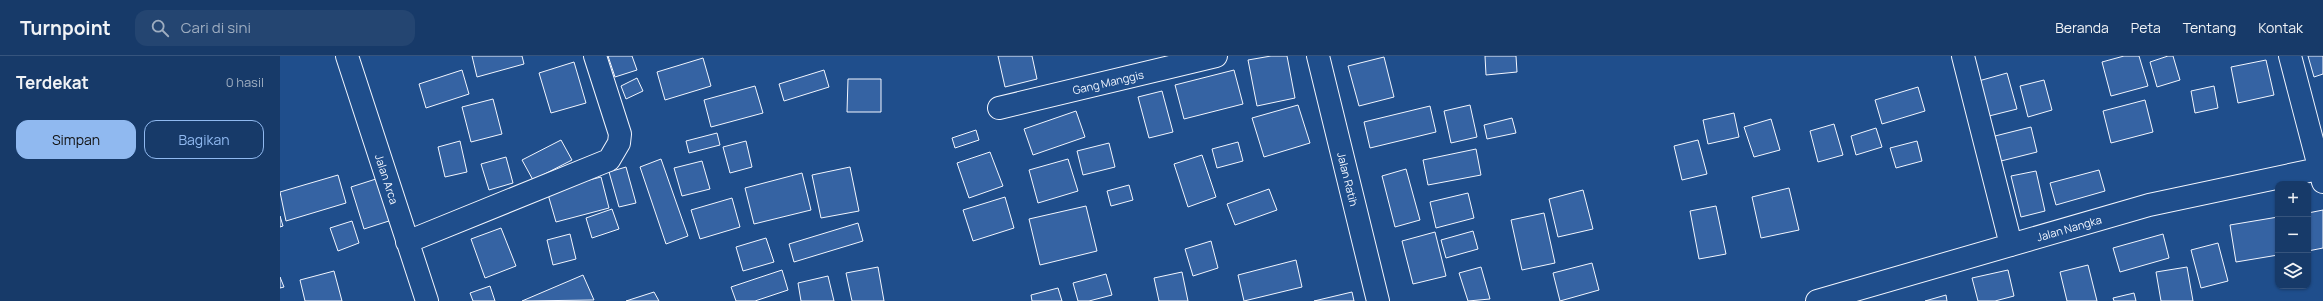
<!DOCTYPE html>
<html lang="id">
<meta charset="utf-8">
<style>
body{margin:0;font-family:Manrope,sans-serif;background:#244571;color:#f1f3f6}
.controls{position:absolute;right:12px;bottom:12px;display:grid;overflow:hidden;border-radius:8px;box-shadow:0 1px 3px #0004}
.controls button{width:36px;height:36px;display:grid;place-items:center;padding:0;border:0;border-bottom:1px solid #36547d;background:#173a69;color:#f1f3f6;font:20px sans-serif}
.list{margin:0;padding:0;list-style:none}
h2{display:flex;justify-content:space-between;align-items:center;height:52px;margin:0;padding:0 16px;font-size:17px}
h2 small{font-size:13px;font-weight:400;color:#9eadc0}
.actions{display:flex;gap:8px;padding:12px 16px}
.actions a{flex:1;padding:9px 0;border:1px solid #90b9f0;border-radius:12px;text-align:center;font-size:14px;color:#90b9f0}
.actions .main{background:#90b9f0;color:#111}
.icon{flex:none;width:22px;height:22px;fill:none;stroke:currentColor;stroke-width:2;stroke-linecap:round;stroke-linejoin:round}
.map{position:relative;flex:none;width:2043px;height:245px;overflow:hidden}
header{display:flex;align-items:center;gap:24px;box-sizing:border-box;height:56px;padding:0 20px;background:#173a69;border-bottom:1px solid #36547d}
header strong{font-size:19px}
nav{display:flex;gap:22px;margin-inline-start:auto;font-size:14px}
.search{width:280px;height:36px;background:#244571;display:flex;align-items:center;gap:10px;box-sizing:border-box;padding:0 14px;border-radius:12px;color:#9eadc0;font-size:15px}
main{display:flex}
aside{flex:1;background:#173a69}
.map>svg:first-child{display:block}
.building{fill:#3563a3;stroke:#f2f6ff}
.lines{fill:none;stroke-linecap:round;stroke-linejoin:round}
.street-casing{stroke:#f2f6ff;stroke-width:24}
.street{stroke:#1f4e8c;stroke-width:22}
.labels{text-anchor:middle;dominant-baseline:central;stroke-width:3;stroke-linejoin:round;paint-order:stroke}
.street-label{font-size:11px;fill:#f2f6ff;stroke:#1f4e8c}
</style>
<header>
<strong>Turnpoint</strong>
<div class="search"><svg class="icon" aria-label="search" viewBox="0 0 24 24"><circle cx="10" cy="10" r="6"/><path d="M15 15l6 6"/></svg>Cari di sini</div>
<nav><a>Beranda</a><a>Peta</a><a>Tentang</a><a>Kontak</a></nav>
</header>
<main>
<aside>
<h2>Terdekat<small>0 hasil</small></h2>
<ul class="list">
</ul>
<div class="actions"><a class="main">Simpan</a><a>Bagikan</a></div>
</aside>
<div class="map">
<svg width="2043" height="245" viewBox="0 0 2043 245">
<rect width="100%" height="100%" fill="#1f4e8c"/>
<path class="building" d="M192 0H242L244 8 197 21Z
M328 0H352L357 14 335 21Z
M718 0H752L757 23 725 31Z
M991 0H1007L1015 42 977 50 968 4Z
M1205 0H1236L1237 16 1206 19Z
M1844 0H1859L1868 30 1831 40 1822 6Z
M1888 0H1893L1900 24 1877 31 1870 6Z
M2028 0H2043V18L2034 21Z
M1104 1 1114 41 1079 50 1068 10Z
M423 2 431 30 385 44 377 16Z
M1986 4 1994 39 1958 47 1951 11Z
M294 6 306 47 271 57 259 17Z
M182 14 189 38 146 52 139 28Z
M544 14 549 31 504 45 499 28Z
M954 14 963 48 904 63 895 29Z
M1727 17 1737 53 1705 61 1695 26Z
M357 22 363 35 346 43 341 30Z
M568 23H601V56H567Z
M1764 24 1772 54 1748 61 1740 30Z
M475 30 483 57 431 71 424 44Z
M1934 30 1938 52 1915 57 1911 35Z
M1638 31 1645 55 1602 68 1595 44Z
M882 35 893 76 869 82 858 41Z
M213 43 222 78 191 86 182 51Z
M1865 44 1873 76 1831 87 1823 55Z
M1018 49 1030 87 984 101 972 62Z
M1190 49 1197 81 1171 87 1164 55Z
M1150 50 1156 76 1090 92 1084 66Z
M796 55 805 81 753 99 744 73Z
M1454 57 1459 81 1428 88 1423 64Z
M1232 62 1236 77 1207 83 1204 69Z
M1491 63 1500 94 1474 101 1464 71Z
M1554 68 1563 99 1538 106 1530 75Z
M1751 71 1757 96 1721 105 1715 80Z
M1596 72 1602 91 1576 99 1571 80Z
M696 74 699 84 675 92 672 82Z
M437 77 440 89 409 97 406 85Z
M281 84 292 104 253 124 242 104Z
M1418 84 1427 118 1402 124 1394 90Z
M180 85 187 116 165 121 158 91Z
M466 85 472 111 450 117 443 91Z
M1637 85 1642 105 1616 112 1610 92Z
M958 86 963 105 937 112 932 93Z
M829 87 835 111 803 119 797 95Z
M1196 93 1201 119 1148 129 1143 104Z
M710 96 723 130 689 142 677 107Z
M922 99 936 141 908 151 894 108Z
M226 101 233 127 209 134 201 108Z
M381 103 408 180 386 188 360 111Z
M788 103 798 135 758 147 749 114Z
M422 105 430 133 402 140 394 112Z
M346 111 356 147 339 151 329 116Z
M570 111 579 155 541 162 532 119Z
M1126 113 1140 164 1115 171 1102 120Z
M1819 114 1825 135 1776 149 1770 127Z
M1756 115 1765 155 1741 161 1731 120Z
M522 117 531 154 474 168 465 132Z
M58 119 66 147 6 165 0 136Z
M321 121 329 152 276 166 267 135Z
M99 122 112 164 84 173 71 131Z
M849 129 853 144 831 150 827 135Z
M1509 132 1519 174 1481 182 1472 141Z
M989 133 997 154 955 169 947 148Z
M1303 134 1313 173 1278 181 1269 143Z
M1188 137 1194 162 1156 172 1150 146Z
M725 141 734 172 693 185 683 154Z
M452 142 460 171 420 183 411 154Z
M806 150 817 195 760 209 749 163Z
M1436 150 1446 198 1419 203 1410 155Z
M332 153 339 173 312 182 306 162Z
M2043 154V192L2028 195V157Z
M1264 157 1275 207 1242 214 1231 164Z
M0 160 3 170 0 171Z
M1998 161V199L1956 206 1950 169Z
M72 165 79 187 58 195 50 172Z
M578 167 583 185 514 206 509 188Z
M221 172 236 210 205 222 191 183Z
M1193 175 1198 193 1166 202 1161 184Z
M1155 176 1166 220 1133 228 1122 185Z
M290 178 296 203 273 209 267 184Z
M1883 178 1889 202 1840 216 1833 192Z
M486 182 494 206 463 215 456 191Z
M931 185 938 212 913 220 905 193Z
M1938 187 1948 225 1921 232 1911 194Z
M1016 204 1022 231 964 245 958 219Z
M1312 207 1319 234 1280 245 1273 217Z
M1808 209 1817 245H1787L1780 216Z
M598 211 604 245H572L566 217Z
M1201 211 1210 243 1188 245 1179 217Z
M1907 211 1913 245H1881L1876 216Z
M502 214 508 234 475 245H456L451 231Z
M1728 214 1734 240 1715 245H1698L1692 222Z
M54 215 62 245H25L20 224Z
M902 216 908 245H879L874 222Z
M826 218 832 239 809 245H798L793 227Z
M303 219 314 244 242 245Z
M548 220 554 245H521L518 227Z
M0 221 4 231 0 232Z
M210 230 215 245H193L190 237Z
M778 232 782 245H752L751 239Z
M374 236 379 245H346Z
M1072 236 1074 245H1034Z
M1854 237 1856 245H1834L1833 242Z
M1666 239 1667 245H1645Z"/>
<g class="lines">
<g class="street-casing">
<path id="street" d="M67 0 147 245
M1038 0 1098 245
M1683 0 1731 189
M2010 0 2043 126
M719 52 936 0
M127 186 329 104 339 87 340 78 315 0
M1537 245 1869 149 2043 112"/>
</g>
<use href="#street" class="street"/>
</g>
<g class="labels">
<g class="street-label">
<text transform="translate(828 26) rotate(-13)">Gang Manggis</text>
<text transform="translate(107 123) rotate(72)">Jalan Arca</text>
<text transform="translate(1068 123) rotate(76)">Jalan Ratih</text>
<text transform="translate(1789 172) rotate(-16)">Jalan Nangka</text>
</g>
</g>
</svg>
<div class="controls">
<button>+</button>
<button>−</button>
<button><svg class="icon" aria-label="layers" viewBox="0 0 24 24"><path d="M12 4l9 5-9 5-9-5zM3 14l9 5 9-5"/></svg></button>
</div>
</div>
</main>
